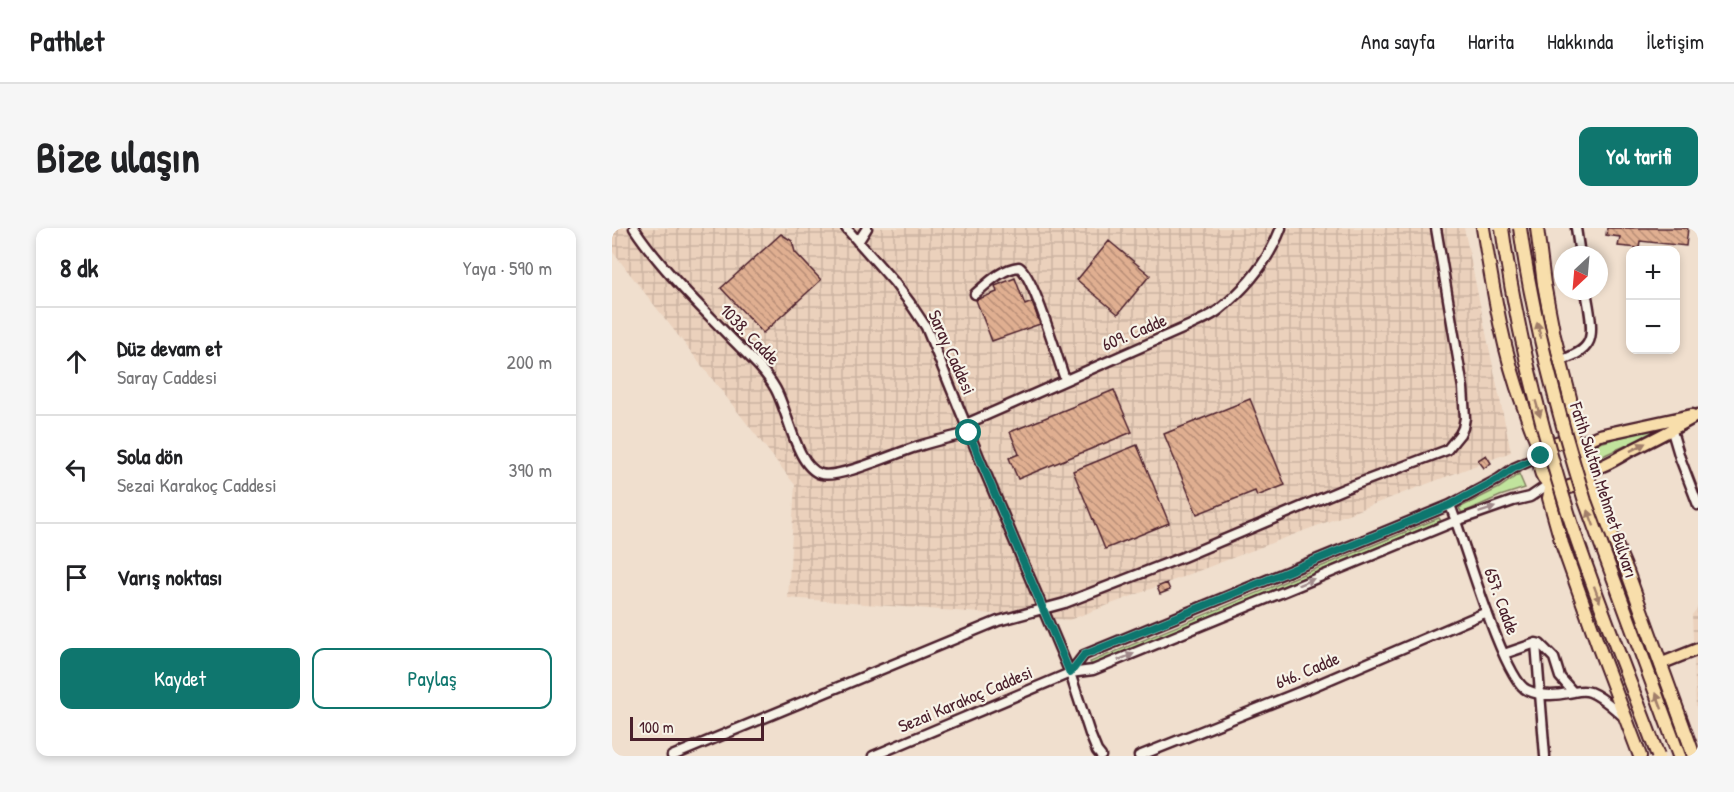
<!DOCTYPE html>
<html lang="tr">
<meta charset="utf-8">
<style>
body{margin:0;font-family:"Patrick Hand",sans-serif;background:#f6f6f6;color:#202124}
.controls{position:absolute;right:18px;top:18px;display:grid;overflow:hidden;border-radius:12px;box-shadow:0 3px 9px #0003}
.controls button{width:54px;height:54px;display:grid;place-items:center;padding:0;border:0;border-bottom:2px solid #e0e0e0;background:#fff;color:#202124;font:30px sans-serif}
.compass{position:absolute;left:942px;top:18px;width:54px;height:54px;border-radius:50%;background:#fff;box-shadow:0 3px 9px #0003;rotate:206deg}
.scale{position:absolute;left:18px;bottom:15px;width:134px;box-sizing:border-box;padding-left:6px;border:3px solid #4a1f2b;border-top:0;font-size:16px;line-height:21px;white-space:nowrap;color:#4a1f2b;-webkit-text-stroke:4px #f7f3e8;paint-order:stroke}
.stop{position:absolute;width:18px;height:18px;margin:-14px;border:4px solid #0f766e;border-radius:50%;background:#fff}
.stop.end{background:#0f766e;border-color:#fff;box-shadow:0 2px 6px #0008}
.list{margin:0;padding:0;list-style:none}
h2{display:flex;justify-content:space-between;align-items:center;height:78px;margin:0;padding:0 24px;font-size:26px}
h2 small{font-size:20px;font-weight:400;color:#757577}
.list li{display:grid;grid-template-columns:39px 1fr auto;gap:18px;align-items:center;box-sizing:border-box;height:108px;padding:0 24px;border-top:2px solid #e0e0e0}
.list b{display:block;font-size:22px;white-space:nowrap}
.list p{margin:0;font-size:20px;white-space:nowrap;color:#757577}
.list em{font-size:20px;font-style:normal;color:#757577}
.actions{display:flex;gap:12px;padding:18px 24px}
.actions a{flex:1;padding:14px 0;border:2px solid #0f766e;border-radius:12px;text-align:center;font-size:21px;color:#0f766e}
.actions .main{background:#0f766e;color:#fff}
.icon{flex:none;width:33px;height:33px;fill:none;stroke:currentColor;stroke-width:2;stroke-linecap:round;stroke-linejoin:round}
.map{position:relative;flex:none;width:1086px;height:528px;overflow:hidden;border-radius:12px}
header{display:flex;align-items:center;gap:36px;box-sizing:border-box;height:84px;padding:0 30px;background:#fff;border-bottom:2px solid #e0e0e0}
header strong{font-size:28px}
nav{display:flex;gap:33px;margin-inline-start:auto;font-size:21px}
.intro{display:flex;align-items:center;justify-content:space-between;box-sizing:border-box;height:144px;padding:0 36px}
h1{margin:0;font-size:42px}
.button{padding:15px 27px;border-radius:12px;background:#0f766e;color:#fff;font-size:21px;font-weight:700}
main{display:flex;gap:36px;padding:0 36px}
aside{flex:1;background:#fff;border-radius:12px;box-shadow:0 3px 9px #0003}
.map>svg:first-child{display:block}
.industrial{fill:url(#industrial-grid)}
.grass{fill:#c1e49d;stroke:#868264;stroke-width:1.5}
.building{fill:url(#building-back-hatch);stroke:#4a1f2b;stroke-width:1.5}
.lines{fill:none;stroke-linecap:round;stroke-linejoin:round}
.minor-casing{stroke:#4a1f2b;stroke-width:13}
.major-casing{stroke:#4a1f2b;stroke-width:15}
.highway-casing{stroke:#4a1f2b;stroke-width:16}
.minor{stroke:#f7f3e8;stroke-width:8}
.major{stroke:#f8deab;stroke-width:10}
.highway{stroke:#f8deab;stroke-width:12}
.highway-bridge-casing{stroke:#4a1f2b;stroke-width:16;stroke-linecap:butt}
.highway-bridge{stroke:#f8deab;stroke-width:12}
.oneway{fill:#a17e6b}
.oneway2{fill:#a0898a}
.route{stroke:#0f766e;stroke-width:8}
.labels{text-anchor:middle;dominant-baseline:central;stroke-width:4.5;stroke-linejoin:round;paint-order:stroke}
.street-label{font-size:18px;fill:#4a1f2b;stroke:#f7f3e8}
</style>
<header>
<strong>Pathlet</strong>
<nav><a>Ana sayfa</a><a>Harita</a><a>Hakkında</a><a>İletişim</a></nav>
</header>
<div class="intro"><h1>Bize ulaşın</h1><a class="button">Yol tarifi</a></div>
<main>
<aside>
<h2>8 dk<small>Yaya · 590 m</small></h2>
<ul class="list">
<li><svg class="icon" aria-label="ahead" viewBox="0 0 24 24"><path d="M12 20V5M6 11l6-6 6 6"/></svg><div><b>Düz devam et</b><p>Saray Caddesi</p></div><em>200 m</em></li>
<li><svg class="icon" aria-label="left" viewBox="0 0 24 24"><path d="M17 20v-9H6M10 6l-5 5 5 5"/></svg><div><b>Sola dön</b><p>Sezai Karakoç Caddesi</p></div><em>390 m</em></li>
<li><svg class="icon" aria-label="arrive" viewBox="0 0 24 24"><path d="M6 21V4h12l-3 4 3 4H6"/></svg><div><b>Varış noktası</b></div></li>
</ul>
<div class="actions"><a class="main">Kaydet</a><a>Paylaş</a></div>
</aside>
<div class="map">
<svg width="1086" height="528" viewBox="0 0 1086 528">
<defs>
<pattern id="industrial-grid" width="8" height="8" patternUnits="userSpaceOnUse" patternTransform="scale(1.5)"><rect width="8" height="8" fill="#ebd1bc"/><path d="M0 4h8M4 0v8" fill="none" stroke="#cbb3a2"/></pattern>
<pattern id="building-back-hatch" width="6" height="6" patternUnits="userSpaceOnUse" patternTransform="scale(1.5)"><rect width="6" height="6" fill="#e0af91"/><path d="M-1 5l2 2M0 0l6 6M5-1l2 2" fill="none" stroke="#b88e77"/></pattern>
</defs>
<rect width="100%" height="100%" fill="#f0dfce"/>
<filter id="ink" filterUnits="userSpaceOnUse"><feTurbulence type="fractalNoise" baseFrequency=".0167" numOctaves="2"/><feDisplacementMap in="SourceGraphic" scale="12" xChannelSelector="R" yChannelSelector="G"/><feConvolveMatrix kernelMatrix="1 2 1 2 8 2 1 2 1" color-interpolation-filters="sRGB"/></filter>
<g filter="url(#ink)">
<path class="industrial" d="M0 0H852L899 224 457 392 176 370 183 257 0 23Z
M1086 379V483L1084 479 1080 387Z"/>
<path class="grass" d="M1059 195C1036 212 1006 218 982 233L977 218Z
M907 246 913 260 888 268 850 285 847 280 887 260Z
M827 290 829 293 480 437 478 434Z"/>
<path class="building" d="M995 0H1076L1074 18 1028 13 1027 20 1006 18 1008 9 994 7Z
M169 6 180 13 183 24 209 52 151 105 109 60Z
M497 13 538 47 506 86 465 52Z
M403 50 413 77 420 74 428 96 380 113 364 72 385 64 383 58Z
M502 162 520 204 406 251 397 230 407 226 398 204Z
M638 171 673 257 645 268 643 263 585 286 552 206Z
M525 217 557 295 493 321 461 243Z
M874 227 879 235 872 240 866 232Z
M555 355 558 362 548 366 545 359Z"/>
<g class="lines">
<g class="minor-casing">
<path id="minor" d="M22 0C47 38 83 73 115 106 131 123 151 139 163 160 176 182 184 239 209 246 227 251 284 225 304 219 322 213 339 209 357 205
M234 0 282 54 298 75 314 99 369 234 458 445 478 506 485 523 489 528
M964 0 968 27
M246 14 255 0
M363 66C376 55 389 41 407 39 422 48 445 130 453 151
M948 133C957 129 971 125 976 115 983 104 976 76 974 63
M354 196 579 97C589 92 600 88 608 81 634 60 657 32 669 0
M1060 203 1068 230 1086 277
M838 277C851 309 891 451 915 462 928 468 942 468 956 465 964 464 970 461 978 464 991 469 1001 480 1012 489
M924 415 933 528
M892 426 924 415 928 416 942 430 948 449 961 464
M458 445 472 427 838 277 885 252 902 240 929 228
M60 528 386 393 453 375 571 329 734 260 835 222 848 206 851 200 853 190 851 160 824 0
M261 528 458 445 481 442 844 293 901 273 918 269 937 256
M527 528 695 461 875 384"/>
</g>
<g class="major-casing">
<path id="major" d="M964 217 988 207 1080 187
M974 244C992 239 1004 231 1020 222 1042 211 1064 200 1086 187
M1048 436 1086 421"/>
</g>
<g class="highway-casing">
<path id="highway" d="M871 0C881 60 890 120 911 177 917 193 921 210 931 224
M925 0 932 56 942 108 958 170 961 216
M928 237a23 23 0 1 1 46 0a23 23 0 1 1-46 0Z
M973 246 977 252 1015 343 1082 528
M940 257 937 270 950 316 987 420 1028 528"/>
</g>
<use href="#minor" class="minor"/>
<use href="#major" class="major"/>
<use href="#highway" class="highway"/>
<g class="highway-bridge-casing">
<path id="highway-bridge" d="M890 0C904 101 929 200 960 297 986 375 1017 451 1046 528
M908 0C921 93 945 183 973 273L1067 528"/>
</g>
<use href="#highway-bridge" class="highway-bridge"/>
</g>
<defs><path id="oneway-solid" d="M-6-.8H1V-3.2L6.5 0L1 3.2V.8H-6Z" transform="scale(1.5)"/></defs>
<g class="oneway">
<use href="#oneway-solid" transform="translate(927 102) rotate(-103)"/>
<use href="#oneway-solid" transform="translate(926 181) rotate(74)"/>
<use href="#oneway-solid" transform="translate(1026 219) rotate(-27)"/>
<use href="#oneway-solid" transform="translate(979 290) rotate(-110)"/>
<use href="#oneway-solid" transform="translate(985 366) rotate(70)"/>
<use href="#oneway-solid" transform="translate(1047 473) rotate(-110)"/>
</g>
<g class="oneway2">
<use href="#oneway-solid" transform="translate(875 282) rotate(-19)"/>
<use href="#oneway-solid" transform="translate(694 354) rotate(-22)"/>
<use href="#oneway-solid" transform="translate(514 429) rotate(-22)"/>
</g>
</g>
<g class="lines" filter="url(#ink)">
<path class="route" d="M357 205 458 445 472 427 838 277 885 252 902 240 929 228"/>
</g>
<g class="labels">
<g class="street-label">
<text transform="translate(522 104) rotate(-23)">609. Cadde</text>
<text transform="translate(138 106) rotate(46)">1038. Cadde</text>
<text transform="translate(340 124) rotate(66)">Saray Caddesi</text>
<text transform="translate(992 262) rotate(72)">Fatih Sultan Mehmet Bulvarı</text>
<text transform="translate(890 373) rotate(70)">657. Cadde</text>
<text transform="translate(695 442) rotate(-23)">646. Cadde</text>
<text transform="translate(353 471) rotate(-23)">Sezai Karakoç Caddesi</text>
</g>
</g>
</svg>
<div class="controls">
<button>+</button>
<button>−</button>
</div>
<svg class="compass" viewBox="-18 -18 36 36"><path d="M0-13l5 13h-10z" fill="#e53935"/><path d="M0 13l5-13h-10z" fill="#757577"/></svg>
<div class="scale">100 m</div>
<div class="stop" style="left:357px;top:205px"></div>
<div class="stop end" style="left:929px;top:228px"></div>
</div>
</main>
